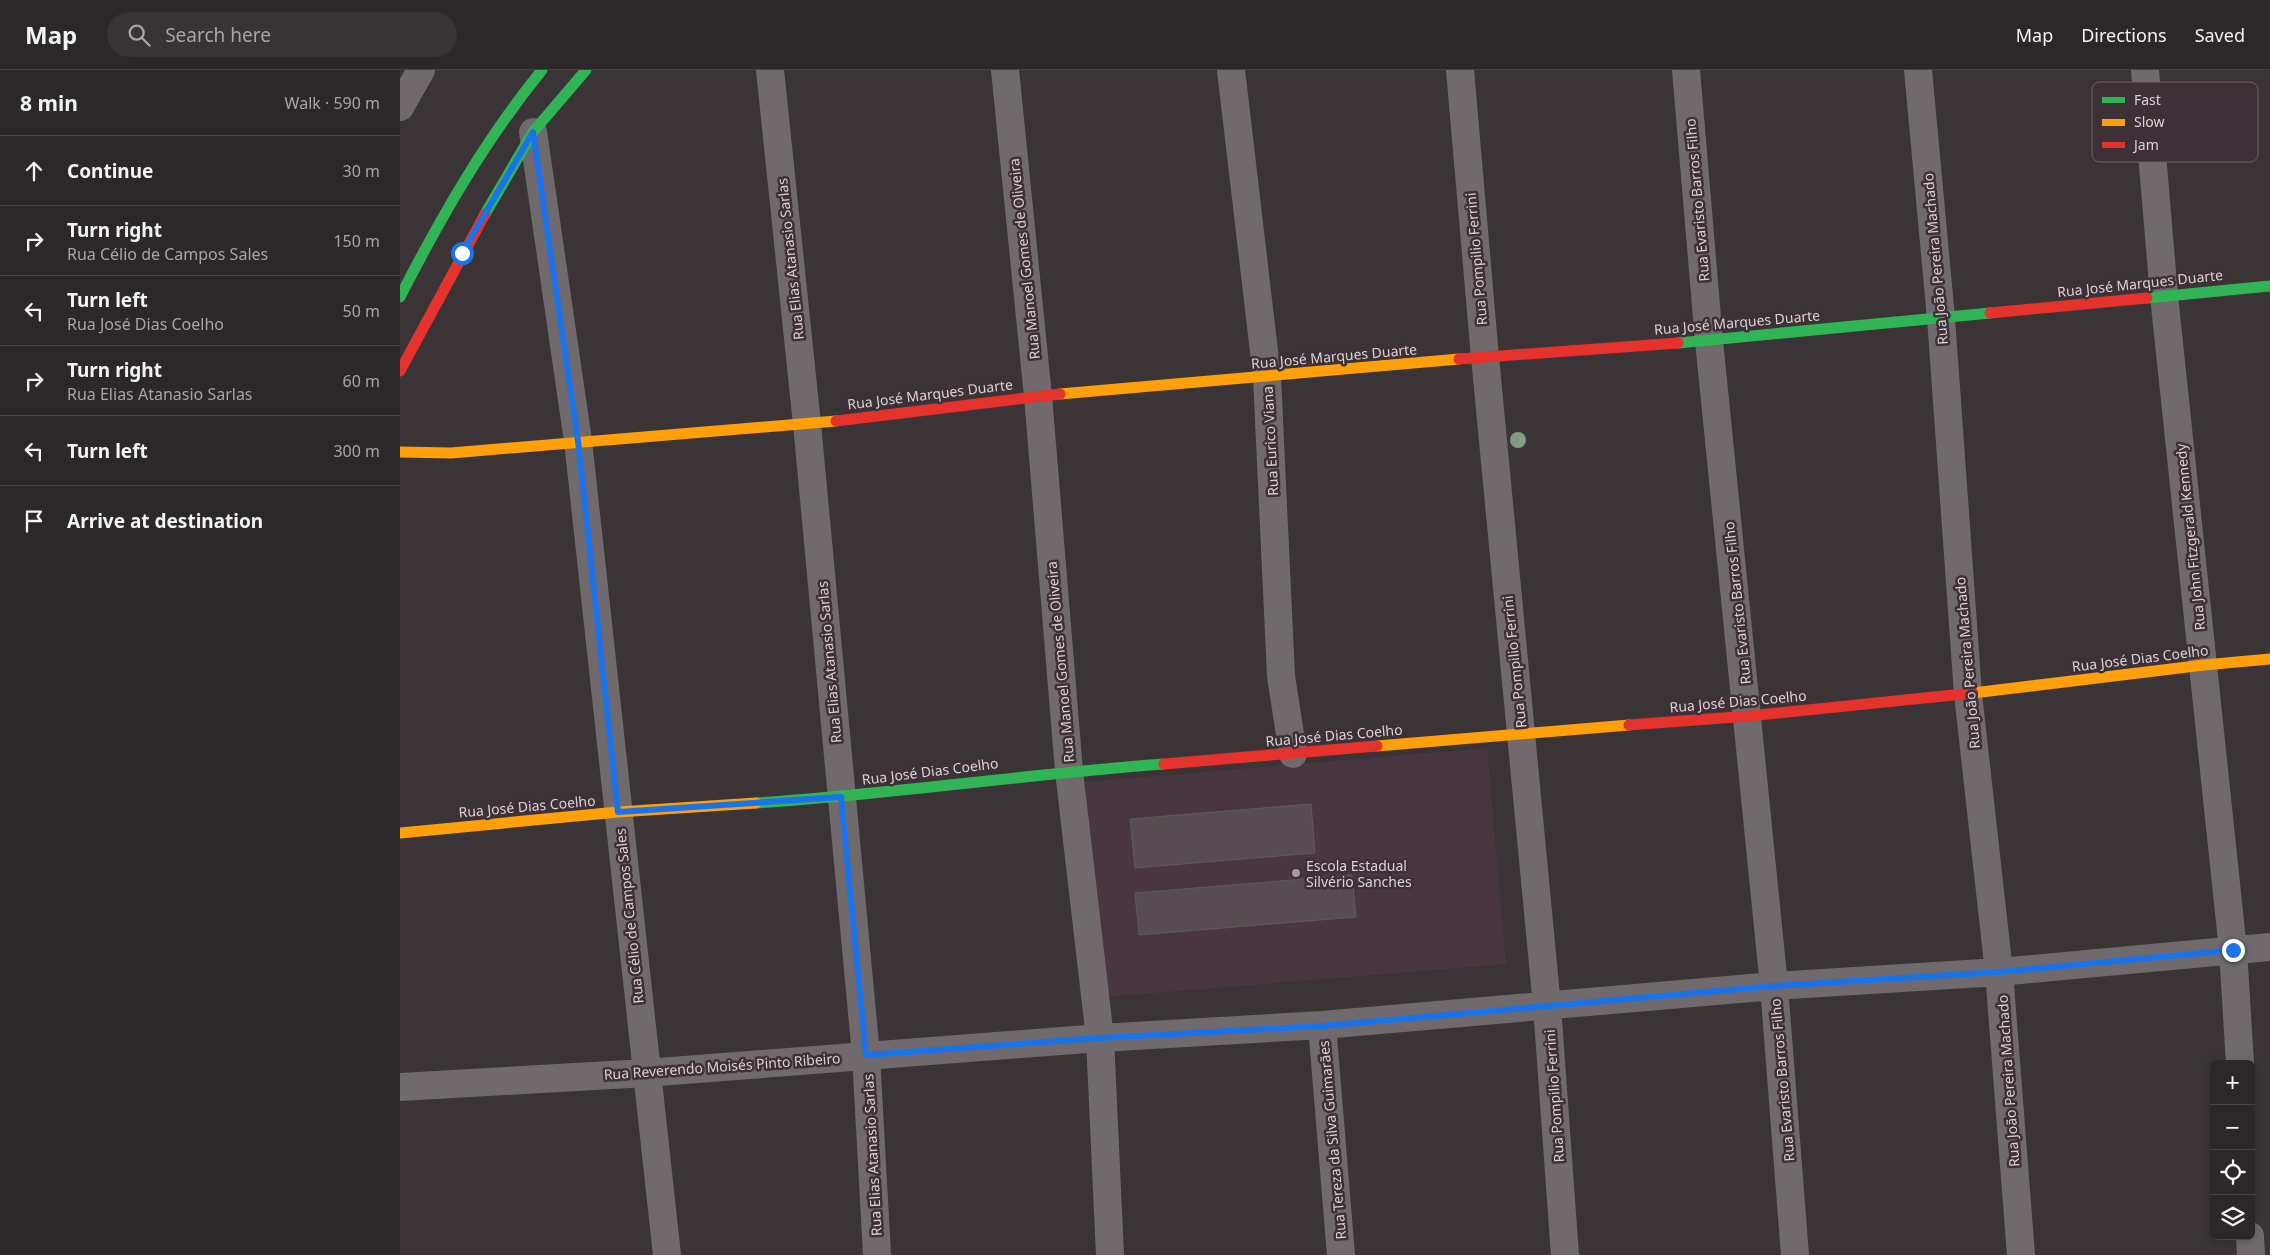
<!DOCTYPE html>
<meta charset="utf-8">
<style>
body{margin:0;font-family:"Noto Sans",sans-serif;background:#383335;color:#f1f3f6}
.controls{position:absolute;right:15px;bottom:15px;display:grid;overflow:hidden;border-radius:8px;box-shadow:0 2px 8px #0003}
.controls button{width:45px;height:45px;display:grid;place-items:center;padding:0;border:0;border-bottom:1px solid #484446;background:#2c2729;color:#f1f3f6;font:25px sans-serif}
.stop{position:absolute;width:15px;height:15px;margin:-11px;border:4px solid #1a73e8;border-radius:50%;background:#fff}
.stop.end{background:#1a73e8;border-color:#fff;box-shadow:0 1px 5px #0008}
.list{margin:0;padding:0;list-style:none}
h2{display:flex;justify-content:space-between;align-items:center;height:65px;margin:0;padding:0 20px;font-size:21px}
h2 small{font-size:16px;font-weight:400;color:#a6a5a8}
.list li{display:grid;grid-template-columns:32px 1fr auto;gap:15px;align-items:center;box-sizing:border-box;height:70px;padding:0 20px;border-top:1px solid #484446}
.list b{display:block;font-size:19px;white-space:nowrap}
.list p{margin:0;font-size:16px;white-space:nowrap;color:#a6a5a8}
.list em{font-size:16px;font-style:normal;color:#a6a5a8}
.icon{flex:none;width:28px;height:28px;fill:none;stroke:currentColor;stroke-width:2;stroke-linecap:round;stroke-linejoin:round}
.map{position:relative;flex:none;width:1870px;height:1185px;overflow:hidden}
header{display:flex;align-items:center;gap:30px;box-sizing:border-box;height:70px;padding:0 25px;background:#2c2729;border-bottom:1px solid #484446}
header strong{font-size:24px}
nav{display:flex;gap:28px;margin-inline-start:auto;font-size:18px}
.search{width:350px;height:45px;background:#383335;display:flex;align-items:center;gap:12px;box-sizing:border-box;padding:0 18px;border-radius:28px;color:#a6a5a8;font-size:19px}
main{display:flex}
aside{flex:1;background:#2c2729}
.map>svg:first-child{display:block}
.built{fill:#483740}
.building{fill:#574c52;stroke:#5f5a5d}
.lines{fill:none;stroke-linecap:round;stroke-linejoin:round}
.street{stroke:#706a6d;stroke-width:28}
.fast{stroke:#30b455;stroke-width:11}
.slow{stroke:#ff9f0a;stroke-width:11}
.jam{stroke:#e5322d;stroke-width:11}
.tree{fill:#829e82}
.route{stroke:#1a73e8;stroke-width:6}
.poi-dot{fill:#a39b9f;stroke:#3e3037;stroke-width:2}
.labels{text-anchor:middle;dominant-baseline:central;stroke-width:5;stroke-linejoin:round;paint-order:stroke}
.street-label{font-size:14px;fill:#dbd2d7;stroke:#3e3037}
.poi-label{font-size:14px;fill:#dbd2d7;stroke:#3e3037;text-anchor:start}
.key{fill:#3e3037;stroke:#6d6167;stroke-width:1}
.key-label{font-size:14px;fill:#dbd2d7}
</style>
<header>
<strong>Map</strong>
<div class="search"><svg class="icon" aria-label="search" viewBox="0 0 24 24"><circle cx="10" cy="10" r="6"/><path d="M15 15l6 6"/></svg>Search here</div>
<nav><a>Map</a><a>Directions</a><a>Saved</a></nav>
</header>
<main>
<aside>
<h2>8 min<small>Walk · 590 m</small></h2>
<ul class="list">
<li><svg class="icon" aria-label="ahead" viewBox="0 0 24 24"><path d="M12 20V5M6 11l6-6 6 6"/></svg><div><b>Continue</b></div><em>30 m</em></li>
<li><svg class="icon" aria-label="right" viewBox="0 0 24 24"><path d="M7 20v-9h11M14 6l5 5-5 5"/></svg><div><b>Turn right</b><p>Rua Célio de Campos Sales</p></div><em>150 m</em></li>
<li><svg class="icon" aria-label="left" viewBox="0 0 24 24"><path d="M17 20v-9H6M10 6l-5 5 5 5"/></svg><div><b>Turn left</b><p>Rua José Dias Coelho</p></div><em>50 m</em></li>
<li><svg class="icon" aria-label="right" viewBox="0 0 24 24"><path d="M7 20v-9h11M14 6l5 5-5 5"/></svg><div><b>Turn right</b><p>Rua Elias Atanasio Sarlas</p></div><em>60 m</em></li>
<li><svg class="icon" aria-label="left" viewBox="0 0 24 24"><path d="M17 20v-9H6M10 6l-5 5 5 5"/></svg><div><b>Turn left</b></div><em>300 m</em></li>
<li><svg class="icon" aria-label="arrive" viewBox="0 0 24 24"><path d="M6 21V4h12l-3 4 3 4H6"/></svg><div><b>Arrive at destination</b></div></li>
</ul>
</aside>
<div class="map">
<svg width="1870" height="1185" viewBox="0 0 1870 1185">
<rect width="100%" height="100%" fill="#3a3437"/>
<path class="built" d="M1087 678 1106 894 704 927 685 712Z"/>
<path class="building" d="M911 734 915 783 735 798 730 749Z
M952 805 956 847 739 865 735 823Z"/>
<g class="lines">
<path class="street" d="M370 0 407 354 466 985 477 1185
M605 0 638 326 669 701 700 968 710 1185
M831 0 867 307 881 606 893 684
M1060 0 1085 287 1147 936 1165 1185
M1286 0 1309 271 1374 916 1395 1185
M1518 0 1541 248 1568 624 1599 902 1621 1185
M1745 0 1764 226 1833 880 1840 994
M0 37 21 0
M133 62 178 371 267 1185
M922 955 941 1185
M0 1017 246 1003 700 968 922 955 1374 916 1599 902 1870 877
M1850 1166 1851 1185"/>
<path class="fast" d="M85 144 133 62 186 0
M0 227C41 147 85 70 142 0
M1747 228 1870 216
M1278 273 1590 243
M356 733C493 724 628 704 764 694"/>
<path class="slow" d="M660 324 1059 289
M0 382 51 383 436 351
M1573 623 1804 595 1870 589
M977 676 1229 655
M0 763 218 742 356 733"/>
<path class="jam" d="M1590 243 1747 228
M1059 289 1278 273
M0 301 85 144
M436 351 660 324
M1229 655 1349 646 1573 623
M764 694 977 676"/>
</g>
<circle class="tree" cx="1118" cy="370" r="8"/>
<g class="lines">
<path class="route" d="M62 183 133 62 178 371 218 742 441 727 466 985 700 968 922 956 1374 916 1599 902 1833 880"/>
</g>
<circle class="poi-dot" cx="896" cy="803" r="5"/>
<g class="labels">
<g class="street-label">
<text transform="translate(1297 130) rotate(-95)">Rua Evaristo Barros Filho</text>
<text transform="translate(390 189) rotate(-96)">Rua Elias Atanasio Sarlas</text>
<text transform="translate(624 189) rotate(-96)">Rua Manoel Gomes de Oliveira</text>
<text transform="translate(1076 189) rotate(-95)">Rua Pompilio Ferrini</text>
<text transform="translate(1535 189) rotate(-95)">Rua João Pereira Machado</text>
<text transform="translate(1740 213) rotate(-6)">Rua José Marques Duarte</text>
<text transform="translate(1337 252) rotate(-5)">Rua José Marques Duarte</text>
<text transform="translate(934 286) rotate(-5)">Rua José Marques Duarte</text>
<text transform="translate(530 324) rotate(-7)">Rua José Marques Duarte</text>
<text transform="translate(870 371) rotate(-93)">Rua Eurico Viana</text>
<text transform="translate(1790 467) rotate(-96)">Rua John Fitzgerald Kennedy</text>
<text transform="translate(1337 533) rotate(-96)">Rua Evaristo Barros Filho</text>
<text transform="translate(1740 588) rotate(-7)">Rua José Dias Coelho</text>
<text transform="translate(429 592) rotate(-95)">Rua Elias Atanasio Sarlas</text>
<text transform="translate(660 592) rotate(-95)">Rua Manoel Gomes de Oliveira</text>
<text transform="translate(1114 592) rotate(-96)">Rua Pompilio Ferrini</text>
<text transform="translate(1567 593) rotate(-95)">Rua João Pereira Machado</text>
<text transform="translate(1338 631) rotate(-5)">Rua José Dias Coelho</text>
<text transform="translate(934 665) rotate(-5)">Rua José Dias Coelho</text>
<text transform="translate(530 701) rotate(-7)">Rua José Dias Coelho</text>
<text transform="translate(127 736) rotate(-5)">Rua José Dias Coelho</text>
<text transform="translate(229 846) rotate(-96)">Rua Célio de Campos Sales</text>
<text transform="translate(322 996) rotate(-4)">Rua Reverendo Moisés Pinto Ribeiro</text>
<text transform="translate(1382 1010) rotate(-95)">Rua Evaristo Barros Filho</text>
<text transform="translate(1608 1011) rotate(-94)">Rua João Pereira Machado</text>
<text transform="translate(1154 1026) rotate(-94)">Rua Pompilio Ferrini</text>
<text transform="translate(932 1070) rotate(-95)">Rua Tereza da Silva Guimarães</text>
<text transform="translate(472 1085) rotate(-93)">Rua Elias Atanasio Sarlas</text>
</g>
<g class="poi-label">
<text x="906" y="795">Escola Estadual<tspan x="906" dy="16">Silvério Sanches</tspan></text>
</g>
</g>
<rect x="1692" y="12" width="166" height="80" rx="8" class="key"/>
<rect x="1702" y="27" width="23" height="6" fill="#30b455"/>
<rect x="1702" y="49" width="23" height="7" fill="#ff9f0a"/>
<rect x="1702" y="72" width="23" height="6" fill="#e5322d"/>
<g class="key-label">
<text x="1734" y="35">Fast</text>
<text x="1734" y="57">Slow</text>
<text x="1734" y="80">Jam</text>
</g>
</svg>
<div class="controls">
<button>+</button>
<button>−</button>
<button><svg class="icon" aria-label="locate" viewBox="0 0 24 24"><circle cx="12" cy="12" r="6"/><path d="M12 2v4M12 18v4M2 12h4M18 12h4"/></svg></button>
<button><svg class="icon" aria-label="layers" viewBox="0 0 24 24"><path d="M12 4l9 5-9 5-9-5zM3 14l9 5 9-5"/></svg></button>
</div>
<div class="stop" style="left:62px;top:183px"></div>
<div class="stop end" style="left:1833px;top:880px"></div>
</div>
</main>
